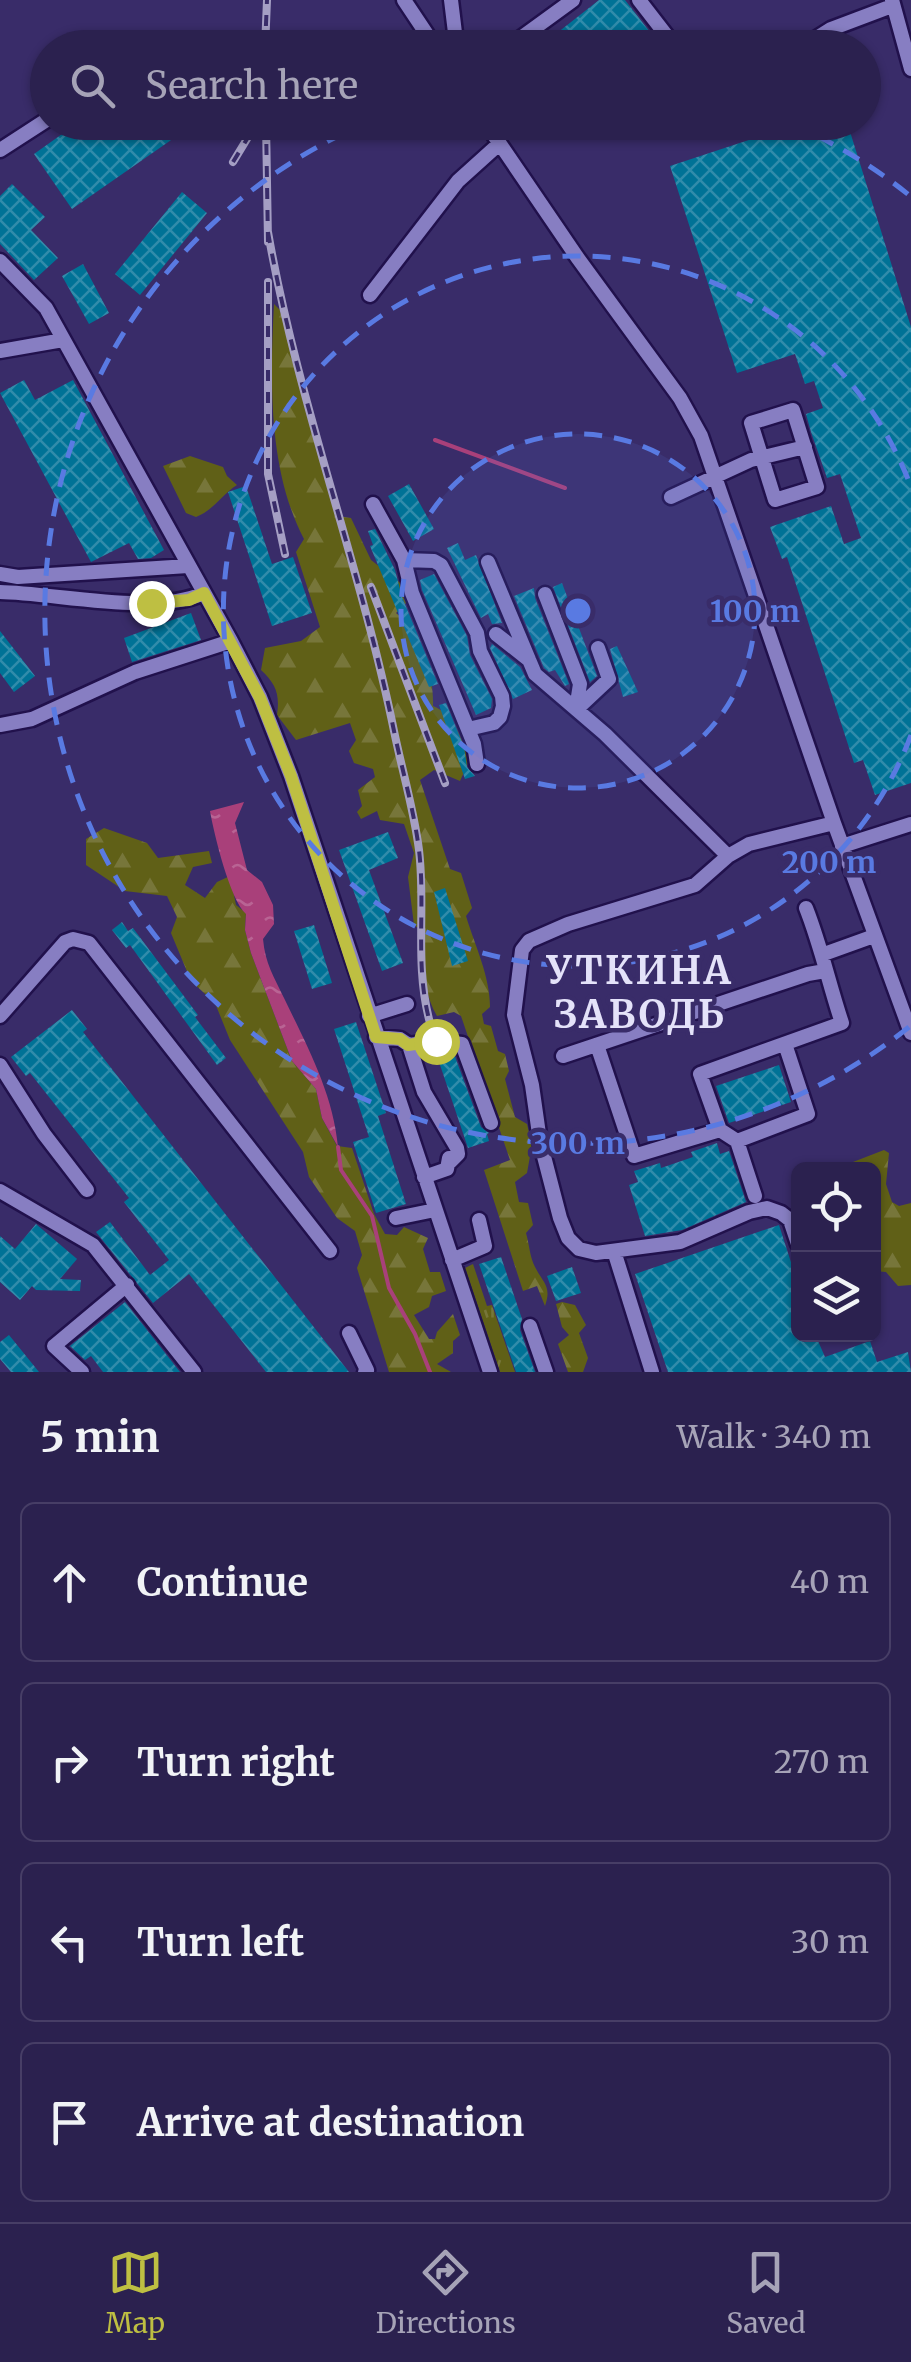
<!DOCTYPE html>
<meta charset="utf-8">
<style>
body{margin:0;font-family:Merriweather,serif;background:#332956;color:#f1f3f6}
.controls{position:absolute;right:30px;bottom:30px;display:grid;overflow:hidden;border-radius:15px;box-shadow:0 2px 8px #0004}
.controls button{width:90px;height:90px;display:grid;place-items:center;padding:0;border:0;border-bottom:2px solid #473e66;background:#2b214f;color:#f1f3f6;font:50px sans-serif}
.stop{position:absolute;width:30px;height:30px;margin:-22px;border:8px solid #bebf42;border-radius:50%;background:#fff}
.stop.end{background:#bebf42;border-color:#fff;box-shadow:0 2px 10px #0008}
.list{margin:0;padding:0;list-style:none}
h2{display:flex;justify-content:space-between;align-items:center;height:130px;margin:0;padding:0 40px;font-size:42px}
h2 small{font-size:32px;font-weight:400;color:#a6a3b7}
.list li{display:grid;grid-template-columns:65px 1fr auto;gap:30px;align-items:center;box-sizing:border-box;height:160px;margin:0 20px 20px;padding:0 20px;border:2px solid #473e66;border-radius:15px}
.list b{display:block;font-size:38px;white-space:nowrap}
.list em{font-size:32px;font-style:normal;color:#a6a3b7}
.icon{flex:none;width:55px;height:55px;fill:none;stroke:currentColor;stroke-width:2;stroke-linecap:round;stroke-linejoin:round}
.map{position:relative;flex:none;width:911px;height:1372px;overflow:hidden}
.search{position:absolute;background:#2b214f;box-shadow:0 2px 8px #0004;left:30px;right:30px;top:30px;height:110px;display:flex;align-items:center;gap:25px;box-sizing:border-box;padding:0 35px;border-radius:55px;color:#a6a3b7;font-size:38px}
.sheet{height:850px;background:#2b214f}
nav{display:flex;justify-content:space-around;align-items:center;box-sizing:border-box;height:140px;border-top:2px solid #473e66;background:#2b214f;font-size:28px;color:#a6a3b7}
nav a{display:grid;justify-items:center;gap:5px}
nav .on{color:#bebf42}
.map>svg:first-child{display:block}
.grass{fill:url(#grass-tufts)}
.forest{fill:url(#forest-firs)}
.water{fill:url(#water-ripples)}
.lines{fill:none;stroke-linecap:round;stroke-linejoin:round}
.stream{stroke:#a9407a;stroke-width:4}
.building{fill:url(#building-cross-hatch)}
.minor-casing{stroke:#21114c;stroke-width:19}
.minor{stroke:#877ec2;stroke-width:14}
.rail-casing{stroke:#a59fc4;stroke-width:8}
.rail{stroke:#392c69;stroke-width:4;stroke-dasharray:11;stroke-linecap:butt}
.route{stroke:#bebf42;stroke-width:12}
.ring{fill:none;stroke:#597ae2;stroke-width:5;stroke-dasharray:18 12}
.labels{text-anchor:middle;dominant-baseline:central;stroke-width:9;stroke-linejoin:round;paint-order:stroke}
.district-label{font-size:38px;font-weight:bold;letter-spacing:2.5px;fill:#e4e2f9;stroke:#392c69}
.centre{fill:#597ae2;stroke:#392c69;stroke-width:5}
.ring-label{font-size:30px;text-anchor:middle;font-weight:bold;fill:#597ae2;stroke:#392c69;stroke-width:9;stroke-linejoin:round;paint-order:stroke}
</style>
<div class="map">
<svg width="911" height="1372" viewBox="0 0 911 1372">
<defs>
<pattern id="grass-tufts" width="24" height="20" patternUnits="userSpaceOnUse" patternTransform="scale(2.5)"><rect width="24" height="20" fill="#606017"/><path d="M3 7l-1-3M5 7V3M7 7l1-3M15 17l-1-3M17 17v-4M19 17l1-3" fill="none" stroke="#77763a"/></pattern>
<pattern id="forest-firs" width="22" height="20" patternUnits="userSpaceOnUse" patternTransform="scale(2.5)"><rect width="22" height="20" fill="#606017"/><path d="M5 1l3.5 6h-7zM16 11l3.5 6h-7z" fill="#77763a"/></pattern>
<pattern id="water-ripples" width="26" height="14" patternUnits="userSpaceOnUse" patternTransform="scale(2.5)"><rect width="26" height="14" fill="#a9407a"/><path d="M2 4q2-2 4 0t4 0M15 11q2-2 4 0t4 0" fill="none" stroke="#b96494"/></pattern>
<pattern id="building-cross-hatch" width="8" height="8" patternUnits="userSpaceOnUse" patternTransform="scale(2.5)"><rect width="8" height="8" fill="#007296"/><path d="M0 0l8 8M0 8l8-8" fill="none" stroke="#318cab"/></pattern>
</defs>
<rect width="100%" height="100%" fill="#392c69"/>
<path class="grass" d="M473 1264 487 1306 492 1305 515 1372H500L465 1268Z"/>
<path class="forest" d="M274 304 280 310 337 516 351 518 371 560 403 585 408 601 396 613C423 634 434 674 433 706 455 715 462 740 469 761L460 781 434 770 420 780 450 869 461 873 472 908 466 916C475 946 490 976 490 1007L482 1014 484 1024 491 1026 498 1051 505 1054 509 1071 505 1079 515 1117 527 1124 532 1145 527 1173 515 1182 519 1202 528 1203 533 1225 526 1233C529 1243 530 1258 535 1267 543 1283 552 1286 545 1306L537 1286 523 1291 484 1170 510 1160 461 1016 454 1012 437 1016C423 992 421 960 425 933L414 925 408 877 414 853 404 824 380 820 377 811 361 819 357 812 362 806 358 790 375 777 373 769 354 763 349 751 356 740 350 723 296 740 277 715C280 694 276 684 261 670L265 648 301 641 320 627 296 552 304 539C268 470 270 381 274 304Z
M190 456 223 467 227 476 237 485C221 495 214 510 196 517L186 513 163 466Z
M104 828 147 843 158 858 209 851 212 863 193 867 185 885 205 898 217 882 230 876 236 905 246 913 245 930 251 953 292 1061 316 1089 322 1118 337 1146 352 1148 374 1214 385 1234 397 1235 404 1227 428 1238 423 1249 430 1272H440L446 1291 432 1296 429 1307 414 1315 429 1339H435L437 1332 453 1314 460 1335 453 1341V1353L437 1364 451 1372H389L357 1268 362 1255 355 1231 337 1218 309 1177 303 1152 230 1040 215 1003 191 981 171 933 177 917 167 896 125 891 86 865V839Z
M884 1150 889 1153 886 1184 892 1202 899 1206 911 1203V1285L898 1286 886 1272 874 1271V1170L835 1169Z
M562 1302 575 1305 586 1325 579 1333 588 1358 583 1372H568L558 1344 569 1335 562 1327 556 1304Z"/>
<path class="water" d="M244 802 235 823 247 870 262 882 273 905 274 924 263 939C265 963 274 977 284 998 307 1046 333 1093 338 1147L322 1118 316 1089 292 1061 251 953 245 930 246 914C230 900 214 834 210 811Z"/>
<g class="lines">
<path class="stream" d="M435 440 565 488
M338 1147 341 1170 372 1216 389 1288 415 1334 430 1372"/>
</g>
<path class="building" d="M599 0H625L653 36 638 48H538Z
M79 122H197L72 209 34 154Z
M803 122H847L911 327V783L875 795 863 760 854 763 787 557 782 559 770 527 831 506 844 544 861 538 840 474 827 478 811 432 806 414 823 408 814 381 805 384 795 354 737 373 670 166Z
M12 184 45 217 31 230 58 258 34 280 0 244V196Z
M182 192 207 213 140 295 115 274Z
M83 264 109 313 89 324 62 276Z
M24 380 35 400 73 380 164 550 151 558 138 559 129 543 91 562 0 393Z
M409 484 434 529 413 541 388 496Z
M246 486 272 564 293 557 312 613 272 626 228 492Z
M375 529 395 570 402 597 438 684 429 687 370 546 373 545 368 531Z
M458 543 465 560 476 555 502 623 492 624 488 614 481 618 475 606 447 548Z
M434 574 467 636 470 655 492 699 491 708 476 715 422 590 420 580Z
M562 583 597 676 590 682 553 587Z
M534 588 535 598 569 684 565 686 555 670 549 672 544 668 514 596Z
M191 613 201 640 132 662 124 638Z
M0 631 35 676 14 692 0 673Z
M492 644 520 667 532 690 513 699 490 648Z
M617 646 638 692 623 697 610 649Z
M446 703 464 747 467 767 475 776 465 779 439 705Z
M388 832 398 858 369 870 403 963 382 971 339 850Z
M445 888 468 961 452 966 434 892Z
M122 922 128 931 133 928 198 1015 195 1017 226 1058 217 1065 130 945 126 948 112 930Z
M314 925 332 983 312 989 294 931Z
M72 1010 87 1029 83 1032 349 1372H266L189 1274 153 1303 96 1232 110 1222 150 1275 169 1260 124 1202 129 1198 30 1073 26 1076 11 1057Z
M356 1022 386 1113 378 1116 406 1204 376 1213 353 1142 369 1137 334 1029Z
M446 1053 454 1054 481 1127 489 1133 487 1134 489 1141 468 1148 437 1056Z
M779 1065 791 1102 729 1123 716 1086Z
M717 1143 720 1154 729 1151 746 1202 682 1230 645 1236 629 1185 638 1182 634 1171 660 1163 661 1168 693 1157 691 1152Z
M36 1224 77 1259 60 1279 81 1280 80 1291 36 1290 32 1286 20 1300 0 1282V1236L15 1249Z
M779 1225 798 1284V1334H815L825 1357 870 1341 877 1362 908 1352 911 1372H668L635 1274Z
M501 1257 522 1319 520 1330 535 1372H516L479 1264Z
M572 1267 581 1293 556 1301 547 1276Z
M125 1302 180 1372H103L91 1356 85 1360 70 1346Z
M9 1335 39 1372H11L0 1359V1342Z"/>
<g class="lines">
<g class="minor-casing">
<path id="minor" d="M404 0 436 48
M451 0 456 41
M639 0 670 40 685 48
M892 0 911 69
M157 48 166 42
M502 48 514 43 573 0
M801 48 831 29 892 6
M485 122 577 257 680 398 701 436 834 823 911 1033
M0 150 48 119
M0 261 46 308 231 641 260 697 291 776 490 1372
M370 295 458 181 499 144
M0 351 63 340
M793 410 817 487 775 500 751 423Z
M671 497 751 460 805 447
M373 504 404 560 412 593 474 744 477 764
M404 560 434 561 441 565 477 633 480 651 502 696 503 706 500 717 494 723 468 729
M488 562 535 674 605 734 728 856
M0 574 18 577 188 566
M0 592C56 593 154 616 204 593
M545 594 580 684 576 709
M496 634 529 660
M577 709 609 679 598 648
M0 725 32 719 135 672 231 641
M842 846 911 824
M824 954 874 936
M0 1016 65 942 73 939 89 943 330 1251
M369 1016 407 1004
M376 1037 400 1039 409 1045 424 1092 457 1148 458 1154 450 1162
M409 1045 436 1041 462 1044 491 1123
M597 1045 634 1156 720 1130
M563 1056 808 974 825 971
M0 1065 44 1134 87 1190
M737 1141 808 1114 785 1044
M424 1177 447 1169 449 1158
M0 1191 93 1245 194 1372
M755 1196 737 1141 720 1130 700 1074 842 1023C829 984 821 946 806 908
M396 1218 435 1210
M798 1244 790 1220 781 1213 767 1208 749 1212 680 1242 596 1253 579 1249 568 1238 560 1218 540 1141 532 1085 514 1015 522 950 529 941 568 924 695 885 728 856 749 844 834 823
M614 1251 652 1372
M452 1260 485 1246 479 1220
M530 1326 546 1372
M349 1333 367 1370 365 1372
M82 1372 54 1346 127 1285"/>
</g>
<use href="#minor" class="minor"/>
<g class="rail-casing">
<path id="rail" d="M265 48 267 0
M266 122 268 242
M233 162 250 134 252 122
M268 232C297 399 360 564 394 731 402 770 414 810 419 850 426 908 414 964 430 1023
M268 282V474L285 554
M371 587 445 783"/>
</g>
<use href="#rail" class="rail"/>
</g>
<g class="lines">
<path class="route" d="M151 603 189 600 204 593 260 698 291 776 376 1037 400 1039 408 1045 436 1041"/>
</g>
<circle cx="578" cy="611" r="177" fill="#597ae2" fill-opacity=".12"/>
<g class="ring">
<circle cx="578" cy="611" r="177"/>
<path d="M911 735A355 355 0 1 1 911 487"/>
<path d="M909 1027A532 532 0 1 1 366 123M790 123A532 532 0 0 1 909 195"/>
</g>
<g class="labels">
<g class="district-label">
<text x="640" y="970">УТКИНА<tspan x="640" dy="44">ЗАВОДЬ</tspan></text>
</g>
</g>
<circle cx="578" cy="611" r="15" class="centre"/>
<g class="ring-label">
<text x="755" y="622">100 m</text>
<text x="829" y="873">200 m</text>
<text x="578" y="1154">300 m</text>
</g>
</svg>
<div class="controls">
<button><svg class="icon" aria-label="locate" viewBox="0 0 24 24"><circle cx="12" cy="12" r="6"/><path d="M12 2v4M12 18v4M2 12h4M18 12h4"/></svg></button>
<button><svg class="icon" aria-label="layers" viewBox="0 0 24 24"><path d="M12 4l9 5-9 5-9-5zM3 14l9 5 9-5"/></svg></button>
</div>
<div class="stop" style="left:436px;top:1041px"></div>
<div class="stop end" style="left:151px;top:603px"></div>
<div class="search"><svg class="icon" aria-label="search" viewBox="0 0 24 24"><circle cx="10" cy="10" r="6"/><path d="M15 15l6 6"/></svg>Search here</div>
</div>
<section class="sheet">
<h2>5 min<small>Walk · 340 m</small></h2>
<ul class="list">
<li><svg class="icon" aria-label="ahead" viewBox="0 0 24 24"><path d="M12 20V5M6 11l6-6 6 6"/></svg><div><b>Continue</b></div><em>40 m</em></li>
<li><svg class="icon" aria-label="right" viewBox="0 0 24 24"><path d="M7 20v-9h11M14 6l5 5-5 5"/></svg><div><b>Turn right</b></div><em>270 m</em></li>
<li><svg class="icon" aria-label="left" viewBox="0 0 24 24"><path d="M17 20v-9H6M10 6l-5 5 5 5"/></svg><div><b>Turn left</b></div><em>30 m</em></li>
<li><svg class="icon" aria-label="arrive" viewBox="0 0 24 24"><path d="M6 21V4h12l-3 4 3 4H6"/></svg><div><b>Arrive at destination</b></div></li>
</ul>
</section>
<nav>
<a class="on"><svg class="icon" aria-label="map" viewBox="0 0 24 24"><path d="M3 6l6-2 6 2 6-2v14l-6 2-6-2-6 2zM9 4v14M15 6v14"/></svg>Map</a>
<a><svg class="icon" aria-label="directions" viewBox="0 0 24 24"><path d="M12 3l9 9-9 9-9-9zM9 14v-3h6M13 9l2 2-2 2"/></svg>Directions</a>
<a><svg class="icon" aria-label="saved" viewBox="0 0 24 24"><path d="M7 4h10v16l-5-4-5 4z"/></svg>Saved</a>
</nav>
